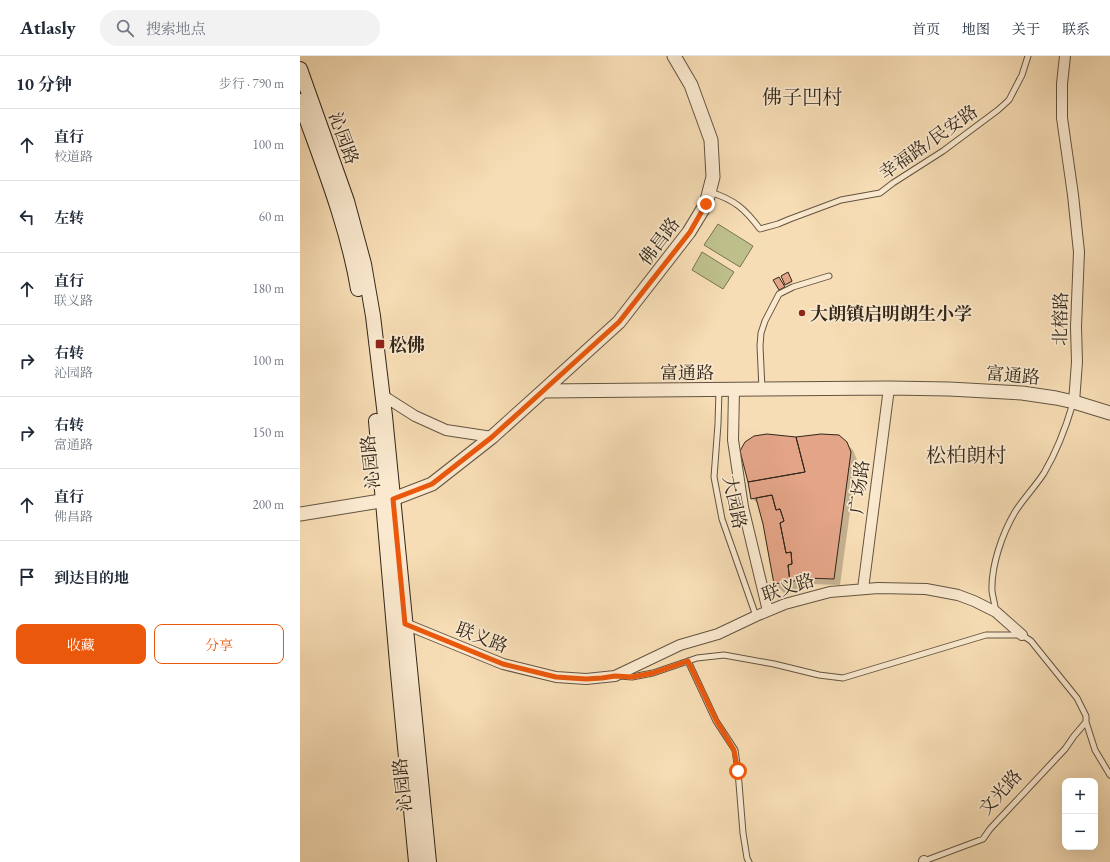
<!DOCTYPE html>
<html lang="zh">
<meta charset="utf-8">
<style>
body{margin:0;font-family:"EB Garamond","Noto Serif SC",serif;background:#f2f2f3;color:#1f2937}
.controls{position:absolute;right:12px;bottom:12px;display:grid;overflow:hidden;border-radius:8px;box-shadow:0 4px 16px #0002}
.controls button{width:36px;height:36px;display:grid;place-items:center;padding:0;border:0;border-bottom:1px solid #e0e1e3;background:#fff;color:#1f2937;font:20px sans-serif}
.stop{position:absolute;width:12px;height:12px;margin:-9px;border:3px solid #ea580c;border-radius:50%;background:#fff}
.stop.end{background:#ea580c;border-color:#fff;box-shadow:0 1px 4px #0008}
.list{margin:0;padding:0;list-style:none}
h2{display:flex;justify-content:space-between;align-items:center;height:52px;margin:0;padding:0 16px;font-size:17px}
h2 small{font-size:13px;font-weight:400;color:#747a83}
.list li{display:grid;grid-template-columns:26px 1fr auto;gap:12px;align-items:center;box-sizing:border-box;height:72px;padding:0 16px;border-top:1px solid #e0e1e3}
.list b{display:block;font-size:15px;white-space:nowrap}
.list p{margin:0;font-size:13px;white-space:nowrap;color:#747a83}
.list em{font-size:13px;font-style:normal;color:#747a83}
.actions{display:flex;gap:8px;padding:12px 16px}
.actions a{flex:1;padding:9px 0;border:1px solid #ea580c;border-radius:8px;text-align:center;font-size:14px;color:#ea580c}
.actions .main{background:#ea580c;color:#fff}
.icon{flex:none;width:22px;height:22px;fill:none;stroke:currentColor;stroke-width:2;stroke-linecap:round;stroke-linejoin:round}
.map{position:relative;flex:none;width:810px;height:806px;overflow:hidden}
header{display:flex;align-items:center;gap:24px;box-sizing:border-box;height:56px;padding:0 20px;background:#fff;border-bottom:1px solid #e0e1e3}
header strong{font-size:19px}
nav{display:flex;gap:22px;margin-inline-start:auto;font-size:14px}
.search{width:280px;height:36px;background:#f2f2f3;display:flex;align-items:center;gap:10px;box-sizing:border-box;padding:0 14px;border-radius:22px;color:#747a83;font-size:15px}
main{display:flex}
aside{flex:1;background:#fff}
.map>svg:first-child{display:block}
.green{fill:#bec08c;stroke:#787453}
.shadow{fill:#0003}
.building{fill:#e3a487;stroke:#32271a}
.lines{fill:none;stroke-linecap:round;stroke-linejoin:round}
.service-casing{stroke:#635441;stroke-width:7}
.minor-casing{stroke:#635441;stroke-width:12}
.tertiary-casing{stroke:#635441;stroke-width:15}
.secondary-casing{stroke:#32271a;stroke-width:16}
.service{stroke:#fae9cf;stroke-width:5}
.minor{stroke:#fae9cf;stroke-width:10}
.tertiary{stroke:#fae9cf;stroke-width:13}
.secondary{stroke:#fae9cf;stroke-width:14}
.route{stroke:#ea580c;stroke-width:5}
.poi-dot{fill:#8f2418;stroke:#fae9cf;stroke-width:1.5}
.labels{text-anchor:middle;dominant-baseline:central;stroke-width:3.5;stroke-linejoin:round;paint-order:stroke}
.street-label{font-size:18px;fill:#32271a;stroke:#fae9cf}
.poi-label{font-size:18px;font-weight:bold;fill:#32271a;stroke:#fae9cf;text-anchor:start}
.quarter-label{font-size:20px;fill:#32271a;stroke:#fae9cf}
</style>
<header>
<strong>Atlasly</strong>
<div class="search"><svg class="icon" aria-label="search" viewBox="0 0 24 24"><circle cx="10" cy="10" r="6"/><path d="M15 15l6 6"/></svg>搜索地点</div>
<nav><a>首页</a><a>地图</a><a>关于</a><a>联系</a></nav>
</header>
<main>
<aside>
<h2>10 分钟<small>步行 · 790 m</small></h2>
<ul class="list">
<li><svg class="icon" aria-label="ahead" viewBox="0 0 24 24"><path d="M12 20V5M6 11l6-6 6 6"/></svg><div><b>直行</b><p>校道路</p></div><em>100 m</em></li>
<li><svg class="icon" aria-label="left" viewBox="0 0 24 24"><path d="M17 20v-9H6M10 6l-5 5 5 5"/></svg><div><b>左转</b></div><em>60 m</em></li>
<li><svg class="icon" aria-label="ahead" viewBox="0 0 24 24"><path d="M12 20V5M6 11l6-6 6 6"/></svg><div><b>直行</b><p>联义路</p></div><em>180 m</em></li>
<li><svg class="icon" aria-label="right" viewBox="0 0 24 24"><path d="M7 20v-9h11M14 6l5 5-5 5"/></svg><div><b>右转</b><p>沁园路</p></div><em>100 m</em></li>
<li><svg class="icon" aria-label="right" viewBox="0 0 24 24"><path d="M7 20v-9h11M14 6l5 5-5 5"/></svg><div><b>右转</b><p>富通路</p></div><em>150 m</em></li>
<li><svg class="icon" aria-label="ahead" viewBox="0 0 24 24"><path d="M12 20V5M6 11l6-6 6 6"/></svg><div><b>直行</b><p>佛昌路</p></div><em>200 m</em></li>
<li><svg class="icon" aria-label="arrive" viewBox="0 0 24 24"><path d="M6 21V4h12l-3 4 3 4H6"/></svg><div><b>到达目的地</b></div></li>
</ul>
<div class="actions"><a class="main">收藏</a><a>分享</a></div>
</aside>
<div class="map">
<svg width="810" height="806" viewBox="0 0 810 806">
<rect width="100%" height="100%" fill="#f7ddb5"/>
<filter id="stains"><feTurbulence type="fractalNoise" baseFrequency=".005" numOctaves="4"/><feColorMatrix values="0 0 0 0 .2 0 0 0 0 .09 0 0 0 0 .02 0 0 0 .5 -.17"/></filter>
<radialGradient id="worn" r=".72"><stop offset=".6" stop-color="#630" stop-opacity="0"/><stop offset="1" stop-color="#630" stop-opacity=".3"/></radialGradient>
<path class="green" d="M418 168 453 190 440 211 404 189Z
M402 196 434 216 423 233 392 214Z"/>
<path class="shadow" d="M489 219 493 226 487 229 486 228Z
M546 387 553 394 557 404 540 529 512 528 498 532 499 535 484 537 475 528 464 468 459 449 452 442Z"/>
<path class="building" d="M488 216 492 225 485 229 481 220Z
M479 221 485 231 479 234 473 224Z
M467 378 496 381 505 416 448 426 440 395 445 386 454 380Z
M521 378 539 379 547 386 551 396 534 523 506 522 490 526 488 509 492 508 491 496 486 497 480 467 484 465 480 453 476 454 472 439 451 443 448 426 505 416 496 381Z
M472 439 476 454 480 453 484 465 480 467 486 497 491 496 492 508 488 509 490 526 474 528 463 468 456 442Z"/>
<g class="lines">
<g class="service-casing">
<path id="service" d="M410 136C435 144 445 153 460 173L478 168 490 163 541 144 580 137 593 127 643 95 698 54 709 44 722 19 728 0
M462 333 460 290 461 277 465 265 479 238 493 231 529 220
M419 334 418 368 414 421 422 463 456 560
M696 556C695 549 693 542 692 535 691 510 702 478 715 456 723 443 735 431 744 417 757 395 766 371 773 347
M388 605 416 665 435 694 438 715 443 777 447 802 449 806
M320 620 332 621 353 617 397 602 424 599 474 608 519 619 543 622 686 579H722L731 585 777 642 786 660V666L795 694 810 719
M624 805 683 783 690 773 765 693 774 680 786 666"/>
</g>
<g class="minor-casing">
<path id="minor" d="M765 0 762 28V62L773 139 779 196 776 271 777 306 774 346
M434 334 433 384 443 451 468 555
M82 339 115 360 146 374 192 381
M563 533 589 332
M105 568 203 608 256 621 286 623 315 620 380 589 418 578 456 560 485 548 530 536 578 532 626 533 658 539 674 545 696 556 722 579
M624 806V805"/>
</g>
<g class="tertiary-casing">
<path id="tertiary" d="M243 335 319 266 389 176 406 148 413 121 411 84 391 29 374 0
M0 458 93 443 132 428 192 381 243 335 589 332 649 333 722 337 756 342 774 346 810 357"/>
</g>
<g class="secondary-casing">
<path id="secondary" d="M0 13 47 145 64 208 73 260 85 360 129 806
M0 45C22 107 47 168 58 233
M76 365 97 607 116 806"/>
</g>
<use href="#service" class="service"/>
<use href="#minor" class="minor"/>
<use href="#tertiary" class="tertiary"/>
<use href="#secondary" class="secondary"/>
</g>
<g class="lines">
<path class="route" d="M406 148 390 176 319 266 192 381 132 428 93 443 105 568 203 608 256 621 286 623 302 622 315 620 332 621 353 617 388 605 416 664 434 694 438 715"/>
</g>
<g class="poi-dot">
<circle cx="502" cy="257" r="4"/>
<rect x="75" y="283" width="10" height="10" rx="2"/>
</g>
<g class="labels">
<g class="street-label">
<text transform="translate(44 82) rotate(70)">沁园路</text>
<text transform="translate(628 86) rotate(-35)">幸福路/民安路</text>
<text transform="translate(359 185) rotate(-53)">佛昌路</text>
<text transform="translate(760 263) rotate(-89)">北榕路</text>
<text x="387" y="316">富通路</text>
<text transform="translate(713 319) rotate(5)">富通路</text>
<text transform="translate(70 406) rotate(-96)">沁园路</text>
<text transform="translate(559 431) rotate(-83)">广场路</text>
<text transform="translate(435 446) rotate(78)">大园路</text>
<text transform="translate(488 531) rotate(-18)">联义路</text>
<text transform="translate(182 581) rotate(21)">联义路</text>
<text transform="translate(102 729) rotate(-96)">沁园路</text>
<text transform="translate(700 736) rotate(-48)">文光路</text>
</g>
<g class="poi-label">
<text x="510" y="257">大朗镇启明朗生小学</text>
<text x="89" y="288">松佛</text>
</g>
<g class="quarter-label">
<text x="502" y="41">佛子凹村</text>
<text x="666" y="399">松柏朗村</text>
</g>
</g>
<rect width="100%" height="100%" filter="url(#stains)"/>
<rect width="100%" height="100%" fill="url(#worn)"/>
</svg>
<div class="controls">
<button>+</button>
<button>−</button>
</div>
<div class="stop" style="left:438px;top:715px"></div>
<div class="stop end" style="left:406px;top:148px"></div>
</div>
</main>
